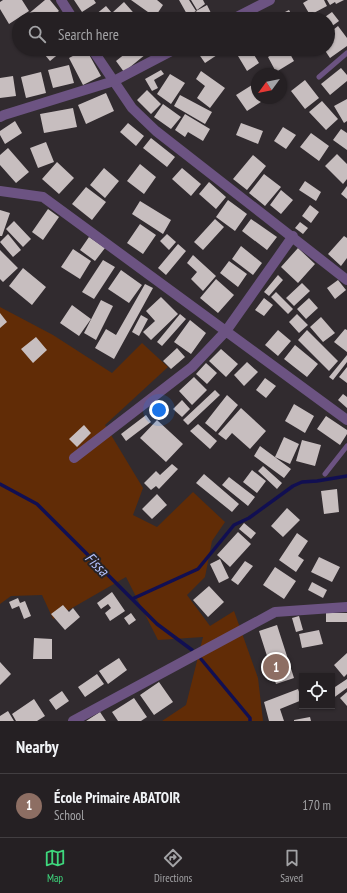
<!DOCTYPE html>
<meta charset="utf-8">
<style>
body{margin:0;font-family:"PT Sans Narrow",sans-serif;background:#312d30;color:#f1f3f6}
.controls{position:absolute;right:12px;bottom:12px;display:grid;overflow:hidden;border-radius:0px;box-shadow:0 1px 3px #0004}
.controls button{width:36px;height:36px;display:grid;place-items:center;padding:0;border:0;border-bottom:1px solid #423e41;background:#252023;color:#f1f3f6;font:20px sans-serif}
.compass{position:absolute;left:251px;top:68px;width:36px;height:36px;border-radius:50%;background:#252023;box-shadow:0 1px 3px #0004;rotate:237deg}
.you{position:absolute;left:159px;top:410px;width:14px;height:14px;margin:-10px;border:3px solid #fff;border-radius:50%;background:#1a73e8;box-shadow:0 0 0 6px #1a73e833}
.badge{display:grid;place-items:center;width:26px;height:26px;border-radius:50%;background:#3ed77d;color:#fff;font-size:13px;font-weight:700}
.pin{position:absolute;translate:-50% -50%;border:2px solid #fff;box-shadow:0 1px 4px #0006}
.list{margin:0;padding:0;list-style:none}
h2{display:flex;justify-content:space-between;align-items:center;height:52px;margin:0;padding:0 16px;font-size:17px}
h2 small{font-size:13px;font-weight:400;color:#a3a3a6}
.list li{display:grid;grid-template-columns:26px 1fr auto;gap:12px;align-items:center;box-sizing:border-box;height:64px;padding:0 16px;border-top:1px solid #423e41}
.list b{display:block;font-size:15px;white-space:nowrap}
.list p{margin:0;font-size:13px;white-space:nowrap;color:#a3a3a6}
.list em{font-size:13px;font-style:normal;color:#a3a3a6}
.icon{flex:none;width:22px;height:22px;fill:none;stroke:currentColor;stroke-width:2;stroke-linecap:round;stroke-linejoin:round}
.map{position:relative;flex:none;width:347px;height:721px;overflow:hidden}
.search{position:absolute;background:#252023;box-shadow:0 1px 3px #0004;left:12px;right:12px;top:12px;height:44px;display:flex;align-items:center;gap:10px;box-sizing:border-box;padding:0 14px;border-radius:22px;color:#a3a3a6;font-size:15px}
.sheet{height:116px;background:#252023}
nav{display:flex;justify-content:space-around;align-items:center;box-sizing:border-box;height:56px;border-top:1px solid #423e41;background:#252023;font-size:11px;color:#a3a3a6}
nav a{display:grid;justify-items:center;gap:2px}
nav .on{color:#3ed77d}
.map>svg:first-child{display:block}
.green{fill:#612c06}
.lines{fill:none;stroke-linecap:round;stroke-linejoin:round}
.stream{stroke:#110f52;stroke-width:3.5}
.building{fill:#c7bebf}
.service{stroke:#6c5382;stroke-width:5}
.minor{stroke:#6c5382;stroke-width:10}
.tertiary{stroke:#6c5382;stroke-width:10}
.labels{text-anchor:middle;dominant-baseline:central;stroke-width:4;stroke-linejoin:round;paint-order:stroke}
.water-label{font-size:15px;font-style:italic;fill:#b2c1fd;stroke:#272225}
</style>
<div class="map">
<svg width="347" height="721" viewBox="0 0 347 721">
<rect width="100%" height="100%" fill="#312b2f"/>
<path class="green" d="M0 307 53 335 112 373 142 343 168 367 105 425 143 488 133 515 157 527 193 492 225 522 212 541 205 577 187 595 210 626 234 611 258 678 263 721H162L186 705 203 637 158 640 126 577 53 619 42 595 11 596 0 604Z"/>
<g class="lines">
<path class="stream" d="M0 484 37 504 157 624 192 650
M132 599 198 569 234 525 249 518 293 486 302 482 317 481 347 476
M201 659 250 718V721"/>
</g>
<path class="building" d="M3 0H22L29 11 9 24 0 9V2Z
M45 0H50L59 11 49 19H31L27 15Z
M74 0H94L96 3 82 12Z
M131 0H157L163 5 155 17Z
M179 0H189L196 11 188 16Z
M191 0H203L205 4 197 10Z
M308 0H324L327 6 310 15 303 3Z
M327 0H344L336 4 335 2 330 5Z
M124 2 139 19H119L113 12Z
M207 5 213 17 209 19H190L198 15 196 11Z
M106 6 117 19H98L95 15Z
M289 10 294 19H271Z
M332 12 339 21 328 29V19H322Z
M338 26 347 38V46L330 58 324 49H328V34Z
M40 49H58L61 52 50 61Z
M86 49 101 76 83 85 69 58Z
M123 49H142L146 54 124 72 116 61 126 53Z
M198 49H226L205 63 196 50Z
M239 49H247L250 54 253 53 259 63 247 71 235 51Z
M281 49 284 55 289 52 294 61 276 72 268 57Z
M69 65 74 83 53 88 48 70Z
M341 68 347 75V81L330 95 321 84Z
M161 70 164 74 154 80 158 88 152 91 145 79Z
M201 71 225 88 210 108 197 98 205 86 196 79Z
M41 72 46 93 26 98 21 77Z
M170 74 185 83 171 104 157 94Z
M13 76 16 96 0 98V78Z
M305 80 319 98 305 109 291 91Z
M257 82V98H267L247 111 236 95Z
M147 90 161 104 151 114 137 100Z
M106 93 114 111 86 124 78 105Z
M180 95 212 112 205 124 174 106Z
M347 99V121L344 123 334 106Z
M322 101 338 119 326 130 309 112Z
M163 104 181 117 171 129 154 117Z
M73 108 77 127 44 133 40 114Z
M185 114 210 129 203 141 188 132 185 137 175 130Z
M15 121 22 133 5 144 0 135V131Z
M128 123 144 136 136 146 120 132Z
M241 123 263 131 258 144 236 135Z
M283 127 296 135 286 149 274 141Z
M341 129 347 133V150L333 140Z
M311 133 329 146 319 161 300 147Z
M151 138 175 157 167 167 143 148Z
M46 142 54 162 38 168 30 148Z
M8 148 29 172 16 183 0 165V155Z
M337 154 347 164V179L343 184 325 166Z
M253 155 266 166 247 190 233 179Z
M57 162 74 178 59 194 42 179Z
M140 164 156 177 144 194 127 181Z
M104 168 119 181 105 198 90 185Z
M182 168 201 184 191 196 172 179Z
M264 174 281 187 265 206 249 193Z
M305 181 321 192 316 201 299 190Z
M209 182 226 197 216 209 199 194Z
M347 186V199L341 194Z
M86 187 106 202 92 220 72 204Z
M281 190 293 200 281 214 270 205Z
M228 200 247 214 235 231 216 217Z
M140 201 171 220 163 234 132 214Z
M310 205 319 212 311 223 302 216Z
M48 209 59 217 43 240 32 232Z
M0 210 10 213 2 236H0Z
M215 219 224 227 203 250 194 242Z
M251 219 277 237 267 250 242 231Z
M14 221 31 239 23 247 6 229Z
M300 222 308 228 303 234 295 228Z
M140 224 156 235 143 254 127 243Z
M8 234 21 250 13 257 0 242Z
M167 234 176 242 169 250 160 241Z
M344 236 347 238V258L341 266 328 254Z
M89 237 105 248 95 261 80 250Z
M178 244 186 251 166 275 158 268Z
M241 246 262 263 253 275 232 259Z
M298 248 315 264 298 283 281 267Z
M73 249 91 261 80 279 61 267Z
M0 250 18 268 3 282 0 279Z
M193 255 216 276 203 291 191 279 197 272 187 263Z
M103 260 115 267 94 299 82 292Z
M229 261 247 274 238 287 220 273Z
M23 268 46 287 32 305 9 286Z
M121 270 142 285 129 303 108 289Z
M278 275 283 280 269 296 264 292Z
M216 279 234 295 218 313 200 298Z
M338 280 346 290 335 299 327 288Z
M302 283 310 291 294 306 286 298Z
M145 284 153 288 114 359 95 348 106 329 116 335Z
M276 292 293 309 288 314 271 297Z
M161 297 178 314 151 340 143 332 155 321 146 311Z
M264 298 273 305 264 316 255 310Z
M309 298 318 308 306 319 297 309Z
M101 300 113 306 96 340 84 333Z
M72 305 91 319 79 336 60 323Z
M0 313 7 322 0 328Z
M180 314 186 319 162 346 157 342Z
M297 314 308 325 299 333 289 322Z
M141 315 148 319 139 336 132 332Z
M321 317 335 333 323 342 310 327Z
M190 320 206 333 191 354 174 342Z
M345 329 347 330V352L334 342Z
M278 330 291 341 278 356 265 345Z
M307 330 338 361 329 371 298 340Z
M36 337 47 350 33 363 21 349Z
M295 345 318 364 307 377 284 359Z
M177 348 185 357 171 369 163 361Z
M221 349 238 364 226 377 209 361Z
M347 355V362L333 380 329 377Z
M247 362 258 372 244 386 234 375Z
M206 363 217 373 207 384 196 374Z
M347 367V383L339 377Z
M194 377 207 390 192 405 179 391Z
M265 378 276 386 266 398 256 390Z
M215 390 220 395 188 425 183 420Z
M343 394 347 397V408L338 400Z
M227 395 238 405 216 432 205 423Z
M182 400 190 409 182 417 173 409Z
M294 404 314 416 305 433 285 421Z
M241 408 266 431 250 449 232 433 226 440 218 434Z
M146 415 151 422 126 441 121 434Z
M326 416 347 430V434L340 445 317 429Z
M157 420 183 444 166 462 140 438Z
M198 424 217 441 210 449 190 431Z
M84 425 91 433 77 447 69 439Z
M284 437 299 444 290 464 275 457Z
M302 440 321 445 315 466 296 461Z
M260 446 291 469 284 478 254 456Z
M172 464 178 469 159 489 156 486 151 490 144 483 156 471 160 475Z
M263 466 282 483 277 489 258 471Z
M252 470 266 481 257 493 243 482Z
M204 474 239 504 232 512 196 483Z
M229 477 255 497 248 506 222 485Z
M337 489 339 512 324 514 321 491Z
M157 494 167 505 152 519 142 509Z
M287 508 300 520 283 537 271 526Z
M244 523 256 533 251 539 239 529Z
M238 532 251 544 230 567 217 555Z
M297 533 308 541 298 556 304 560 296 572 279 560Z
M319 557 340 567 332 582 311 572Z
M220 559 229 578 219 583 210 564Z
M245 561 253 566 238 585 231 580Z
M275 567 296 581 284 599 263 585Z
M312 582 327 590 323 598 308 590Z
M209 586 224 602 208 617 193 600Z
M112 592 125 611 110 621 105 613 111 608 108 604 101 609 97 603Z
M18 598 20 603 25 601 31 616 24 619 19 606 12 609 9 602Z
M63 605 69 612 73 608 80 617 65 630 51 614Z
M131 613 136 620 129 625 124 618Z
M326 613H347V622H326Z
M299 616 303 630 296 632 292 618Z
M277 625 294 678 276 684 259 631Z
M319 630 323 644 302 648 299 634Z
M34 638 52 639V659H33Z
M347 653V674L344 677 334 665Z
M119 658 127 670 108 684 99 671Z
M0 662 11 674 0 685Z
M97 674 104 684 85 697 78 687Z
M347 679V688L332 699V689Z
M159 682 173 702 154 715 140 695Z
M298 689 302 700 280 709 284 721H269L264 702Z
M62 691 69 701 56 710 49 700Z
M347 692V706L340 698Z
M134 698 147 717 141 721H118L112 712Z
M34 699 45 716 37 721H16L12 714Z
M8 711 14 721H0V716Z
M100 712 106 721H86Z
M310 717 311 721H294V720Z"/>
<g class="lines">
<path class="service" d="M319 77 347 53
M325 474 347 446"/>
<path class="minor" d="M61 0 73 19
M92 49 132 108 156 131 347 280
M0 191 43 197 347 420
M74 458 192 367 226 331 293 236
M73 721 275 612 347 607"/>
<path class="tertiary" d="M233 19 270 0
M0 117 4 115 114 81 175 49"/>
</g>
<g class="labels">
<g class="water-label">
<text transform="translate(97 564) rotate(45)">Fissa</text>
</g>
</g>
</svg>
<div class="controls">
<button><svg class="icon" aria-label="locate" viewBox="0 0 24 24"><circle cx="12" cy="12" r="6"/><path d="M12 2v4M12 18v4M2 12h4M18 12h4"/></svg></button>
</div>
<svg class="compass" viewBox="-18 -18 36 36"><path d="M0-13l5 13h-10z" fill="#e53935"/><path d="M0 13l5-13h-10z" fill="#a3a3a6"/></svg>
<div class="you"></div>
<div class="pin badge" style="left:276px;top:667px;background:#8d6e63">1</div>
<div class="search"><svg class="icon" aria-label="search" viewBox="0 0 24 24"><circle cx="10" cy="10" r="6"/><path d="M15 15l6 6"/></svg>Search here</div>
</div>
<section class="sheet">
<h2>Nearby<small></small></h2>
<ul class="list">
<li><span class="badge" style="background:#8d6e63">1</span><div><b>École Primaire ABATOIR</b><p>School</p></div><em>170 m</em></li>
</ul>
</section>
<nav>
<a class="on"><svg class="icon" aria-label="map" viewBox="0 0 24 24"><path d="M3 6l6-2 6 2 6-2v14l-6 2-6-2-6 2zM9 4v14M15 6v14"/></svg>Map</a>
<a><svg class="icon" aria-label="directions" viewBox="0 0 24 24"><path d="M12 3l9 9-9 9-9-9zM9 14v-3h6M13 9l2 2-2 2"/></svg>Directions</a>
<a><svg class="icon" aria-label="saved" viewBox="0 0 24 24"><path d="M7 4h10v16l-5-4-5 4z"/></svg>Saved</a>
</nav>
